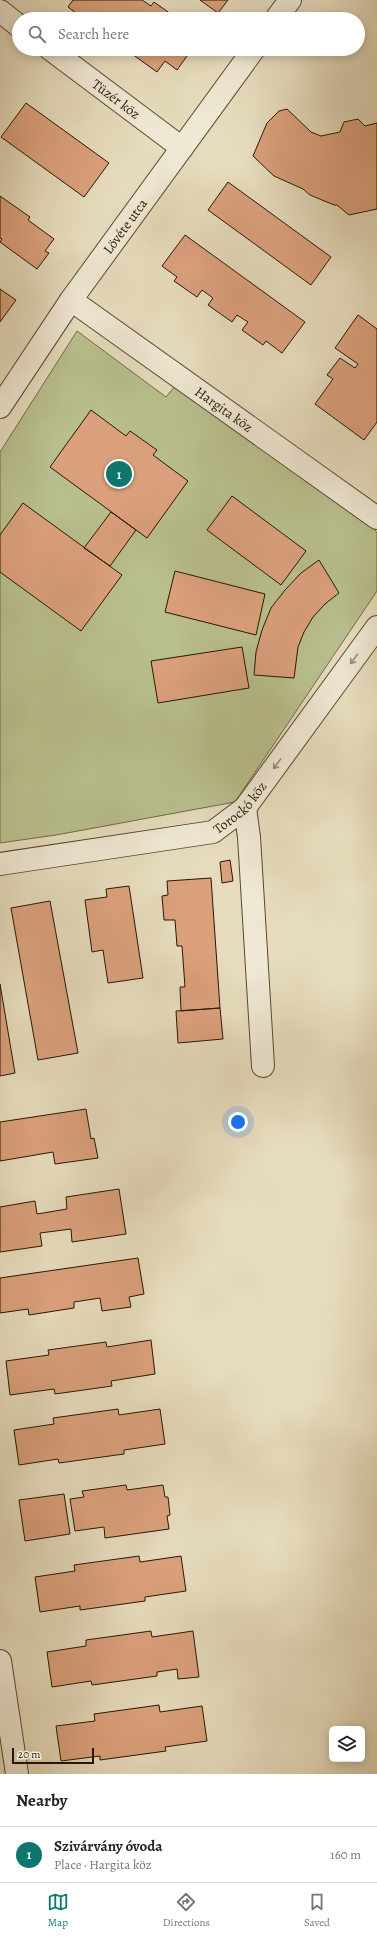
<!DOCTYPE html>
<meta charset="utf-8">
<style>
body{margin:0;font-family:Alegreya,serif;background:#f2f2f2;color:#222}
.controls{position:absolute;right:12px;bottom:12px;display:grid;overflow:hidden;border-radius:6px;box-shadow:0 2px 10px #0003}
.controls button{width:36px;height:36px;display:grid;place-items:center;padding:0;border:0;border-bottom:1px solid #e0e0e0;background:#fff;color:#222;font:20px sans-serif}
.scale{position:absolute;left:12px;bottom:10px;width:82px;box-sizing:border-box;padding-left:4px;border:2px solid #271701;border-top:0;font-size:11px;line-height:14px;white-space:nowrap;color:#271701;-webkit-text-stroke:3px #efe8d4;paint-order:stroke}
.you{position:absolute;left:238px;top:1122px;width:14px;height:14px;margin:-10px;border:3px solid #fff;border-radius:50%;background:#1a73e8;box-shadow:0 0 0 6px #1a73e833}
.badge{display:grid;place-items:center;width:26px;height:26px;border-radius:50%;background:#0f766e;color:#fff;font-size:13px;font-weight:700}
.pin{position:absolute;translate:-50% -50%;border:2px solid #fff;box-shadow:0 1px 4px #0006}
.list{margin:0;padding:0;list-style:none}
h2{display:flex;justify-content:space-between;align-items:center;height:52px;margin:0;padding:0 16px;font-size:17px}
h2 small{font-size:13px;font-weight:400;color:#767676}
.list li{display:grid;grid-template-columns:26px 1fr auto;gap:12px;align-items:center;box-sizing:border-box;height:56px;padding:0 16px;border-top:1px solid #e0e0e0}
.list b{display:block;font-size:15px;white-space:nowrap}
.list p{margin:0;font-size:13px;white-space:nowrap;color:#767676}
.list em{font-size:13px;font-style:normal;color:#767676}
.icon{flex:none;width:22px;height:22px;fill:none;stroke:currentColor;stroke-width:2;stroke-linecap:round;stroke-linejoin:round}
.map{position:relative;flex:none;width:377px;height:1774px;overflow:hidden}
.search{position:absolute;background:#fff;box-shadow:0 2px 10px #0003;left:12px;right:12px;top:12px;height:44px;display:flex;align-items:center;gap:10px;box-sizing:border-box;padding:0 14px;border-radius:22px;color:#767676;font-size:15px}
.sheet{height:108px;background:#fff}
nav{display:flex;justify-content:space-around;align-items:center;box-sizing:border-box;height:56px;border-top:1px solid #e0e0e0;background:#fff;font-size:11px;color:#767676}
nav a{display:grid;justify-items:center;gap:2px}
nav .on{color:#0f766e}
.map>svg:first-child{display:block}
.green{fill:#b9bf8e;stroke:#706b48}
.building{fill:#dba17c;stroke:#271701}
.lines{fill:none;stroke-linecap:round;stroke-linejoin:round}
.street-casing{stroke:#574830;stroke-width:24}
.street{stroke:#efe8d4;stroke-width:22}
.oneway{stroke:#958a75}
.labels{text-anchor:middle;dominant-baseline:central;stroke-width:3;stroke-linejoin:round;paint-order:stroke}
.street-label{font-size:14px;fill:#271701;stroke:#efe8d4}
</style>
<div class="map">
<svg width="377" height="1774" viewBox="0 0 377 1774">
<rect width="100%" height="100%" fill="#e6dcbd"/>
<filter id="stains"><feTurbulence type="fractalNoise" baseFrequency=".005" numOctaves="4"/><feColorMatrix values="0 0 0 0 .2 0 0 0 0 .09 0 0 0 0 .02 0 0 0 .5 -.17"/></filter>
<radialGradient id="worn" r=".72"><stop offset=".6" stop-color="#630" stop-opacity="0"/><stop offset="1" stop-color="#630" stop-opacity=".3"/></radialGradient>
<path class="green" d="M77 331 166 397 181 379 361 508 377 533V591L235 802 56 835 0 843V452Z"/>
<path class="building" d="M73 0H142L151 6 154 2 178 19H84L68 7Z
M200 0H228L218 13Z
M125 49H192L177 70 165 61 157 72Z
M26 103 109 163 84 197 1 137Z
M287 109 311 132 321 136 340 132 344 122 358 119 365 126 377 123V209L349 215 337 205H334L310 195 303 189 274 176 253 156 267 123 279 111Z
M228 182 331 257 311 285 208 210Z
M0 196 30 217 28 220 54 239 45 251 49 253 37 269 0 242 2 239 0 238Z
M185 235 305 322 282 353 266 341 263 345 242 330 248 322 237 315 232 322 208 305 213 298 202 290 197 297 174 281 177 277 162 266Z
M0 289 16 300 0 322Z
M358 315 377 329V422L364 440 315 404 333 379 327 375 340 358 355 368 358 364 335 348Z
M91 410 126 436 130 431 157 450 153 455 188 481 147 538 50 467Z
M232 496 306 551 281 585 207 530Z
M23 503 122 575 81 631 0 572V535Z
M111 512 136 530 110 566 84 548Z
M319 560 339 593 325 604 313 617 304 632 298 647 294 678 254 675 256 652 262 630 271 608 285 590 301 573Z
M175 571 265 594 256 635 165 612Z
M242 647 249 688 158 703 151 661Z
M230 860 233 881 222 883 220 862Z
M211 878 220 1008 181 1011 180 987H185L182 946H177L175 920H164L162 896 168 895 167 881Z
M129 886 143 978 108 983 103 950 92 952 85 900 107 897 106 889Z
M50 901 78 1053 38 1060 11 908Z
M0 984 15 1073 0 1076Z
M220 1008 223 1039 178 1043 176 1011Z
M86 1109 91 1139 94 1138 98 1158 55 1164 53 1152 0 1161V1122Z
M119 1189 126 1234 72 1242 71 1229 40 1233 42 1246 0 1252V1207L35 1201 37 1214 67 1209 66 1197Z
M138 1258 144 1294 129 1297 131 1307 102 1311 100 1298 74 1302V1308L29 1315 28 1309 0 1313V1278Z
M151 1340 155 1374 111 1381 112 1386 55 1394 54 1389 10 1395 6 1361 49 1355 48 1350 106 1342 107 1347Z
M118 1409 119 1415 160 1409 165 1444 124 1450V1454L59 1463 58 1459 19 1465 14 1430 54 1424 53 1418Z
M126 1485 127 1490 163 1485 165 1497H168L170 1515 167 1516 169 1529 105 1538 104 1527 75 1531 70 1499 84 1497 82 1491Z
M64 1494 70 1534 25 1541 19 1500Z
M139 1556 140 1562 181 1556 186 1591 145 1597V1601L80 1610V1606L40 1612 35 1577 75 1571 74 1565Z
M151 1631 152 1637 193 1631 199 1677 178 1679 177 1669 157 1672V1676L92 1685 91 1681 52 1687 47 1652 86 1646V1640Z
M159 1705 160 1712 202 1706 207 1741 165 1747 166 1751 100 1760V1756L61 1761 56 1726 95 1721 94 1714Z"/>
<g class="lines">
<g class="street-casing">
<g id="street">
<path d="M0 11 19 26"/>
<path d="M276 19 290 0"/>
<path id="s1" d="M50 49 182 148"/>
<path id="s2" d="M71 300 377 518"/>
<path id="s3" d="M0 407 71 300 254 49"/>
<path d="M245 808 249 837 263 1066"/>
<path id="s4" d="M0 864 213 832 245 808 377 627"/>
<path d="M0 1661 17 1774"/>
</g>
</g>
<use href="#street" class="street"/>
</g>
<defs><path id="oneway-shaft" d="M-6 0H5M1.5-3L5.5 0L1.5 3" fill="none" stroke-width="1.6" stroke-linecap="round" stroke-linejoin="round"/></defs>
<g class="oneway">
<use href="#oneway-shaft" transform="translate(354 659) rotate(126)"/>
<use href="#oneway-shaft" transform="translate(277 764) rotate(126)"/>
</g>
<g class="labels">
<g class="street-label">
<text stroke="none"><textPath href="#s1" startOffset="83">Tüzér köz</textPath></text>
<text stroke="none"><textPath href="#s3" startOffset="220">Lövéte utca</textPath></text>
<text stroke="none"><textPath href="#s2" startOffset="188">Hargita köz</textPath></text>
<text stroke="none"><textPath href="#s4" startOffset="252">Torockó köz</textPath></text>
</g>
</g>
<rect width="100%" height="100%" filter="url(#stains)"/>
<rect width="100%" height="100%" fill="url(#worn)"/>
</svg>
<div class="controls">
<button><svg class="icon" aria-label="layers" viewBox="0 0 24 24"><path d="M12 4l9 5-9 5-9-5zM3 14l9 5 9-5"/></svg></button>
</div>
<div class="scale">20 m</div>
<div class="you"></div>
<div class="pin badge" style="left:119px;top:474px">1</div>
<div class="search"><svg class="icon" aria-label="search" viewBox="0 0 24 24"><circle cx="10" cy="10" r="6"/><path d="M15 15l6 6"/></svg>Search here</div>
</div>
<section class="sheet">
<h2>Nearby<small></small></h2>
<ul class="list">
<li><span class="badge">1</span><div><b>Szivárvány óvoda</b><p>Place · Hargita köz</p></div><em>160 m</em></li>
</ul>
</section>
<nav>
<a class="on"><svg class="icon" aria-label="map" viewBox="0 0 24 24"><path d="M3 6l6-2 6 2 6-2v14l-6 2-6-2-6 2zM9 4v14M15 6v14"/></svg>Map</a>
<a><svg class="icon" aria-label="directions" viewBox="0 0 24 24"><path d="M12 3l9 9-9 9-9-9zM9 14v-3h6M13 9l2 2-2 2"/></svg>Directions</a>
<a><svg class="icon" aria-label="saved" viewBox="0 0 24 24"><path d="M7 4h10v16l-5-4-5 4z"/></svg>Saved</a>
</nav>
